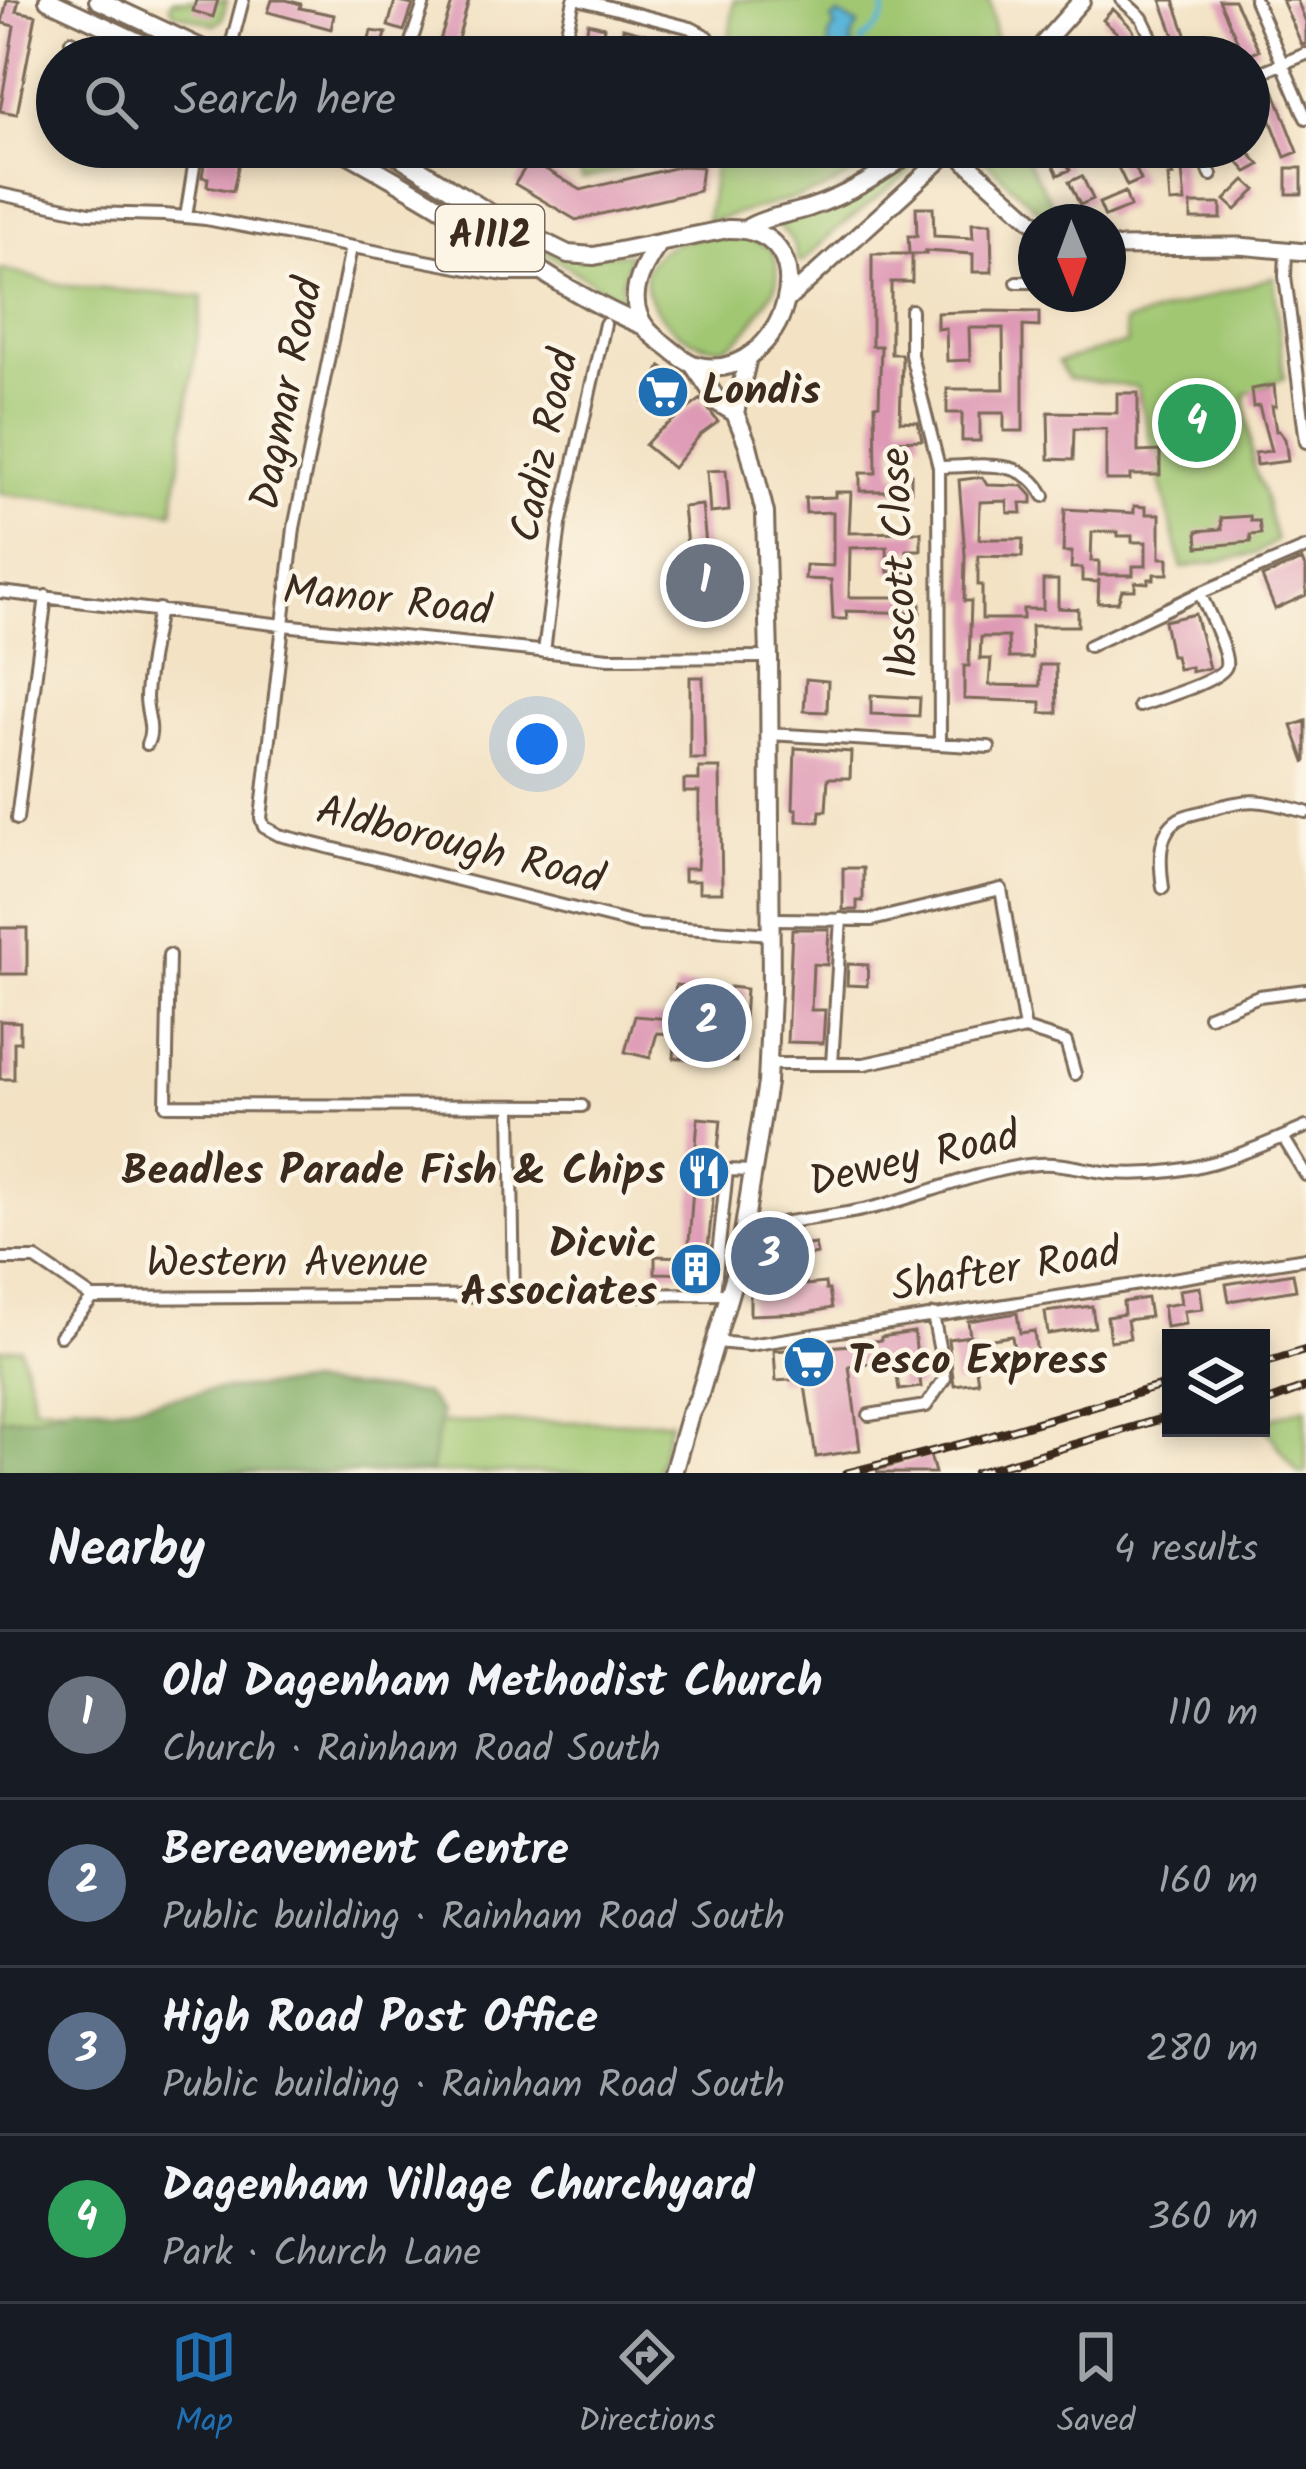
<!DOCTYPE html>
<meta charset="utf-8">
<style>
body{margin:0;font-family:Kalam,sans-serif;background:#242831;color:#f1f3f6}
.controls{position:absolute;right:36px;bottom:36px;display:grid;overflow:hidden;border-radius:0px;box-shadow:0 6px 18px #0003}
.controls button{width:108px;height:108px;display:grid;place-items:center;padding:0;border:0;border-bottom:3px solid #363941;background:#171b24;color:#f1f3f6;font:60px sans-serif}
.compass{position:absolute;left:1018px;top:204px;width:108px;height:108px;border-radius:50%;background:#171b24;box-shadow:0 6px 18px #0003;rotate:179deg}
.you{position:absolute;left:537px;top:744px;width:42px;height:42px;margin:-30px;border:9px solid #fff;border-radius:50%;background:#1a73e8;box-shadow:0 0 0 18px #1a73e833}
.badge{display:grid;place-items:center;width:78px;height:78px;border-radius:50%;background:#1f6fb2;color:#fff;font-size:39px;font-weight:700}
.pin{position:absolute;translate:-50% -50%;border:6px solid #fff;box-shadow:0 3px 12px #0006}
.list{margin:0;padding:0;list-style:none}
h2{display:flex;justify-content:space-between;align-items:center;height:156px;margin:0;padding:0 48px;font-size:51px}
h2 small{font-size:39px;font-weight:400;color:#9ea1a6}
.list li{display:grid;grid-template-columns:78px 1fr auto;gap:36px;align-items:center;box-sizing:border-box;height:168px;padding:0 48px;border-top:3px solid #363941}
.list b{display:block;font-size:45px;white-space:nowrap}
.list p{margin:0;font-size:39px;white-space:nowrap;color:#9ea1a6}
.list em{font-size:39px;font-style:normal;color:#9ea1a6}
.icon{flex:none;width:66px;height:66px;fill:none;stroke:currentColor;stroke-width:2;stroke-linecap:round;stroke-linejoin:round}
.map{position:relative;flex:none;width:1306px;height:1473px;overflow:hidden}
.search{position:absolute;background:#171b24;box-shadow:0 6px 18px #0003;left:36px;right:36px;top:36px;height:132px;display:flex;align-items:center;gap:30px;box-sizing:border-box;padding:0 42px;border-radius:66px;color:#9ea1a6;font-size:45px}
.sheet{height:828px;background:#171b24}
nav{display:flex;justify-content:space-around;align-items:center;box-sizing:border-box;height:168px;border-top:3px solid #363941;background:#171b24;font-size:33px;color:#9ea1a6}
nav a{display:grid;justify-items:center;gap:6px}
nav .on{color:#1f6fb2}
.map>svg:first-child{display:block}
.green{fill:#a1c773;stroke:#6e7848;stroke-width:3}
.forest{fill:#80ac65;stroke:#5e6b42;stroke-width:3}
.water{fill:#5bb6d9;stroke:#4b707c;stroke-width:3}
.lines{fill:none;stroke-linecap:round;stroke-linejoin:round}
.stream{stroke:#5bb6d9;stroke-width:4.5}
.building{fill:#de9ab5;fill-rule:evenodd}
.street-casing{stroke:#7b6a58;stroke-width:16}
.secondary-casing{stroke:#7b6a58;stroke-width:21}
.primary-casing{stroke:#7b6a58;stroke-width:22}
.street{stroke:#fff;stroke-width:10}
.secondary{stroke:#fff;stroke-width:15}
.primary{stroke:#fff;stroke-width:16}
.rail-casing{stroke:#3b2a1e;stroke-width:9}
.rail{stroke:#fcf5e5;stroke-width:4.5;stroke-dasharray:14;stroke-linecap:butt}
.labels{text-anchor:middle;dominant-baseline:central;stroke-width:9;stroke-linejoin:round;paint-order:stroke}
.shield{fill:#fcf5e5;stroke:#75675a;stroke-width:3}
.shield-label{font-size:39px;font-weight:bold;fill:#3b2a1e}
.poi-label{font-size:42px;font-weight:bold;fill:#3b2a1e;stroke:#fcf5e5;text-anchor:start}
.street-label{font-size:42px;fill:#3b2a1e;stroke:#fcf5e5}
</style>
<div class="map">
<svg width="1306" height="1473" viewBox="0 0 1306 1473">
<rect width="100%" height="100%" fill="#fcf5e5"/>
<filter id="ink" filterUnits="userSpaceOnUse"><feTurbulence type="fractalNoise" baseFrequency=".00833" numOctaves="2"/><feDisplacementMap in="SourceGraphic" scale="24" xChannelSelector="R" yChannelSelector="G"/><feConvolveMatrix kernelMatrix="1 2 1 2 8 2 1 2 1" color-interpolation-filters="sRGB"/></filter>
<filter id="wash" filterUnits="userSpaceOnUse"><feTurbulence type="fractalNoise" baseFrequency=".004" numOctaves="4" result="noise"/><feDisplacementMap in="SourceGraphic" scale="48" xChannelSelector="R" yChannelSelector="G"/><feGaussianBlur stdDeviation="2.7" result="paint"/><feColorMatrix in="noise" values="0 0 0 0 0 0 0 0 0 0 0 0 0 0 0 0 0 1.4 0 .05"/><feComposite in="paint" operator="in"/></filter>
<g filter="url(#wash)">
<rect width="100%" height="100%" fill="#f3e2c4"/>
<path class="green" d="M172 0H227L222 19 214 25 174 12 170 8Z
M734 0H990L998 57H727Z
M717 147H900L824 190 707 222Z
M922 147H933L906 175 837 229 802 262H798C796 242 785 230 769 218L822 202Z
M978 147H1019L1063 222C1039 218 1000 173 980 155Z
M573 152 629 158V168L582 179Z
M499 225 559 252 630 254 622 281 623 298 620 299Z
M732 231 771 248C777 263 780 273 775 288 762 306 749 337 727 345 687 359 605 278 669 246 687 237 713 235 732 231Z
M0 269 67 286 203 297 173 512 0 494Z
M1274 277 1284 378 1245 394 1253 466 1263 491 1276 541 1255 554 1182 568 1137 387 1068 378 1058 362 1127 343 1124 323Z
M20 1347 31 1388 33 1406 100 1405 108 1416 432 1423 670 1421 657 1473H0V1349Z
M1306 1407V1473H1298L1261 1422Z"/>
<path class="forest" d="M308 1384 425 1394 441 1414 430 1473H0V1418L35 1416 75 1403 113 1408 213 1390Z"/>
<path class="water" d="M839 15 858 25 852 37V57L829 56V37L835 27 832 20Z"/>
<g class="lines">
<path class="stream" d="M865 57 861 41C876 29 890 20 882 0"/>
</g>
<g id="blocks">
<path class="building" d="M7 0H19L16 11 36 15 17 114 0 111 14 26 2 23Z
M196 0H218L213 17 193 11Z
M272 0H286L301 4 300 8 334 15 331 29 268 12Z
M453 0H469L456 46 440 40Z
M1161 0H1174L1194 57H1182Z
M1219 0H1234L1259 50 1244 56Z
M1282 0H1297L1306 22V44L1302 45Z
M395 1 413 5 404 31 388 26Z
M1113 9 1132 28 1144 57H1126L1116 32 1103 20Z
M588 23 604 27 600 57H583Z
M623 28 662 38 660 52 622 42Z
M371 31 386 33 380 57H365Z
M1274 90 1298 152 1285 157 1261 95Z
M207 147H242L233 191 207 186 208 178 202 177Z
M1045 147H1060L1070 170 1058 175Z
M1161 147H1178L1183 159 1181 160 1185 202 1170 203 1168 176H1173Z
M1237 147H1244L1260 165 1247 172 1230 153Z
M1128 152 1141 180 1127 186 1114 159Z
M530 160 581 190 682 166 702 167 699 191 576 220 515 184Z
M1287 168H1302V194H1287Z
M1082 176 1093 199 1080 205 1069 182Z
M1245 180 1256 190 1236 210 1225 200Z
M1125 192 1130 207 1105 217 1099 203Z
M1191 204H1221V219H1191Z
M916 207H933L934 236 973 238 972 223H991L992 272H973V254L925 251 926 254H912V282H891V354H901L902 360 900 421 918 422 922 440 893 441 894 474H911V491H860V473H876L875 405 879 404 881 346H872V254H909L908 236H917Z
M989 311 1039 312V327L1023 326V431H1004V413H980V441H962V413H947V389H1004L1003 328H969L970 360 947 361 946 328 937 329V313Z
M661 366 682 382 665 412 644 402Z
M1274 385 1276 406H1272L1276 431H1279L1285 439 1288 461 1256 465 1255 453 1271 451 1259 406 1253 407 1251 389Z
M1117 393H1138V452L1160 451V475H1130V480H1106V429H1074L1073 460 1049 459 1048 412 1117 413Z
M701 399 718 422 700 435 673 468 645 445 656 433Z
M726 470 729 511 710 513 707 471Z
M982 477 987 485 1023 486 1032 496V503H1021L1022 513H1008L1007 501 980 502 979 539H1023L1022 557 978 556V585H982V619H1023V609H1043V580H1058V608L1078 609V626H1031L1032 658H1009L1008 637H981L980 659H991L989 685 1040 686V665H1056L1057 713H1041V702L964 699V666H969L971 601H964L965 555 959 480Z
M835 492H851L849 533 921 532V550H907V572H888L887 547 850 548 849 597H920V613L846 611 847 619H833L831 580 805 579 806 565 833 566V512L806 513 805 498 835 497Z
M702 505 709 574 724 573V592H731V606L696 607 695 591H686V574H690L683 507Z
M1134 506 1146 507V514H1160V558H1168V574H1154V579H1148V583L1135 582V590H1122L1118 602 1098 603 1099 579 1098 582 1082 581V568H1071L1072 552H1063L1065 509 1134 513ZM1092 532H1118V536H1132V542H1146V566H1133V575H1099V561H1091Z
M1250 516 1251 521H1259L1261 534 1250 535 1251 542 1198 547 1197 531 1222 529 1221 518Z
M1302 560 1306 570V595L1275 609 1262 577Z
M1195 614 1209 668 1191 672V667L1178 669 1175 656H1171L1164 621Z
M690 677H703L705 759H690Z
M806 679 828 681 827 712 804 711Z
M871 695 920 698 919 716 871 714Z
M1306 721V761L1305 762 1292 726Z
M795 748 851 752 850 778H828L826 811H820L819 822 797 821V809H793Z
M699 768H720L722 892H699V881H684V869H697L699 834V792H684V780H699Z
M843 868H863V901H857V910H843Z
M0 928H27V974H0Z
M792 929H829L827 965 813 964 811 1010H825L823 1043 787 1042Z
M848 964 868 965 867 986 847 985Z
M676 985 729 990 730 987 746 989 743 1036 738 1035 736 1062 674 1058 676 1034 657 1033 650 1058 625 1052 635 1016 670 1019Z
M0 1021 20 1022V1042H14V1079H0Z
M698 1118 721 1120 706 1267 701 1274 655 1273V1256L688 1257Z
M792 1231 795 1247 815 1244 817 1254 784 1260 787 1282H806L807 1285 825 1283 826 1290H829L832 1308 807 1313 750 1315V1293H760L758 1274H761L762 1236Z
M1293 1273 1296 1290 1229 1301 1226 1284Z
M1200 1287 1203 1309 1184 1311 1186 1324 1166 1327 1163 1306 1181 1303 1179 1290Z
M1147 1298 1150 1317 1127 1320 1130 1338 1110 1341 1107 1317 1124 1314 1123 1302Z
M1092 1306 1095 1327 1048 1334 1045 1312Z
M1017 1313 1020 1333 1034 1331 1037 1355 1015 1358 1012 1336 972 1342 978 1382 954 1385 948 1339 970 1336 968 1321Z
M914 1332 921 1387 899 1390 895 1360 849 1366 860 1450 816 1457 804 1379 776 1381 774 1351 852 1345 881 1340V1337Z
M930 1455 935 1473H878L877 1470Z"/>
</g>
</g>
<g filter="url(#ink)">
<use href="#blocks" fill-opacity="0" stroke="#7b6a58" stroke-width="3"/>
<g class="lines">
<g class="street-casing">
<path id="street" d="M582 0 691 28 708 37 714 57
M1122 0 1142 18 1161 57
M1255 0 1306 118
M71 41 103 57
M228 57 243 0
M406 57 425 0
M561 57 574 0
M1249 77 1306 54
M619 147 699 158 701 147
M1200 147 1211 175
M0 194 89 213 164 215 206 219 463 268 505 275H544
M186 217 197 147
M351 248 294 528 261 818 264 827 279 835 639 925 773 934
M1286 251 1285 276 1306 442
M447 264 471 226 486 212
M1017 282H1036
M911 310V355L939 467 940 744
M939 467C978 467 1023 455 1044 496
M0 592 283 625 609 658 769 657
M1089 646 1200 593 1306 548
M544 652 560 525 605 324
M1139 706C1155 700 1222 681 1226 666 1229 652 1206 608 1200 593
M769 734 989 747
M147 744C155 728 146 715 146 697 147 668 154 638 159 609
M17 819 46 596
M1163 888C1160 866 1156 833 1179 819 1186 815 1197 813 1205 811 1251 796 1261 800 1306 812
M169 955 166 1105 582 1106
M1209 1016 1259 996 1306 990
M1025 1029 1066 1042 1075 1074
M768 1064H864L1025 1029 1001 889 872 920 772 919
M832 1064 841 919
M511 1108 514 1297
M1283 1137 1306 1175
M743 1225 762 1226C801 1219 842 1216 880 1206 929 1193 990 1167 1039 1164 1064 1162 1088 1171 1112 1173 1188 1178 1239 1156 1306 1127
M0 1259H36L93 1298 730 1294
M714 1293 727 1170 753 1171
M60 1336 93 1298
M716 1342 749 1345 1306 1258
M869 1415 926 1406 945 1378 933 1315"/>
</g>
<g class="secondary-casing">
<path id="secondary" d="M1031 57 1082 0
M955 148 966 162 1036 224
M745 229C764 217 787 215 809 208 850 194 884 174 918 147
M1108 247 1239 246 1306 252
M786 301 955 147"/>
</g>
<g class="primary-casing">
<path id="primary" d="M48 0 171 57
M98 0 220 57
M336 147C383 173 429 199 474 228 529 263 584 302 644 326
M384 147 509 225 568 254 594 256 728 229C834 227 784 384 699 366 687 364 677 354 668 347 661 341 652 336 647 329 624 301 640 270 658 245
M694 366 720 404 735 413
M673 1473 690 1414 699 1397 738 1265 767 1083 771 994 769 657 765 513 748 445 735 413 748 357"/>
</g>
<use href="#street" class="street"/>
<use href="#secondary" class="secondary"/>
<use href="#primary" class="primary"/>
<g class="rail-casing">
<path id="rail" d="M1261 1364 1306 1350
M1261 1404 1306 1387
M847 1473 977 1440 1171 1383
M976 1473 1171 1416"/>
</g>
<use href="#rail" class="rail"/>
</g>
</g>
<defs>
<g id="supermarket-disc" transform="scale(2.7)"><circle r="9.5" fill="#1f6fb2" stroke="#fcf5e5"/><path d="M-6-5.5h2.5l.6 2H6L4.5 2H-2.5L-4.4-4H-6ZM-1.5 3.2a1.3 1.3 0 1 0 .1 0ZM3 3.2a1.3 1.3 0 1 0 .1 0Z" fill="#fff"/></g>
<g id="restaurant-disc" transform="scale(2.7)"><circle r="9.5" fill="#1f6fb2" stroke="#fcf5e5"/><path d="M-5-6h1v4h1v-4h1v4h1v-4h1v5L-1.5 .5V6h-2V.5L-5-1ZM5-6V6H3V1.5H1.5Q1.5-4 5-6Z" fill="#fff"/></g>
<g id="building-disc" transform="scale(2.7)"><circle r="9.5" fill="#1f6fb2" stroke="#fcf5e5"/><path d="M-4-6H4V6H1V3H-1V6H-4ZM-2.5-4.3h1.7v1.8h-1.7ZM.8-4.3h1.7v1.8H.8ZM-2.5-1h1.7V.8h-1.7ZM.8-1h1.7V.8H.8Z" fill="#fff"/></g>
</defs>
<g fill-rule="evenodd">
<use href="#supermarket-disc" x="663" y="392"/>
<use href="#restaurant-disc" x="704" y="1172"/>
<use href="#building-disc" x="696" y="1269"/>
<use href="#supermarket-disc" x="809" y="1362"/>
</g>
<g class="labels">
<rect class="shield" x="436" y="205" width="108" height="66" rx="9"/>
<g class="shield-label">
<text x="490" y="238">A1112</text>
</g>
<g class="poi-label">
<text x="702" y="392">Londis</text>
<text x="665" y="1172" text-anchor="end">Beadles Parade Fish &amp; Chips</text>
<text x="657" y="1245" text-anchor="end">Dicvic<tspan x="657" dy="48">Associates</tspan></text>
<text x="848" y="1362">Tesco Express</text>
</g>
<g class="street-label">
<text transform="translate(288 394) rotate(-79)">Dagmar Road</text>
<text transform="translate(546 446) rotate(-78)">Cadiz Road</text>
<text transform="translate(901 563) rotate(-92)">Ibscott Close</text>
<text transform="translate(387 602) rotate(6)">Manor Road</text>
<text transform="translate(460 846) rotate(14)">Aldborough Road</text>
<text transform="translate(914 1160) rotate(-13)">Dewey Road</text>
<text x="287" y="1264">Western Avenue</text>
<text transform="translate(1006 1271) rotate(-9)">Shafter Road</text>
</g>
</g>
</svg>
<div class="controls">
<button><svg class="icon" aria-label="layers" viewBox="0 0 24 24"><path d="M12 4l9 5-9 5-9-5zM3 14l9 5 9-5"/></svg></button>
</div>
<svg class="compass" viewBox="-18 -18 36 36"><path d="M0-13l5 13h-10z" fill="#e53935"/><path d="M0 13l5-13h-10z" fill="#9ea1a6"/></svg>
<div class="you"></div>
<div class="pin badge" style="left:705px;top:583px;background:#6b7280">1</div>
<div class="pin badge" style="left:707px;top:1023px;background:#5c6f8a">2</div>
<div class="pin badge" style="left:770px;top:1256px;background:#5c6f8a">3</div>
<div class="pin badge" style="left:1197px;top:423px;background:#2e9e5b">4</div>
<div class="search"><svg class="icon" aria-label="search" viewBox="0 0 24 24"><circle cx="10" cy="10" r="6"/><path d="M15 15l6 6"/></svg>Search here</div>
</div>
<section class="sheet">
<h2>Nearby<small>4 results</small></h2>
<ul class="list">
<li><span class="badge" style="background:#6b7280">1</span><div><b>Old Dagenham Methodist Church</b><p>Church · Rainham Road South</p></div><em>110 m</em></li>
<li><span class="badge" style="background:#5c6f8a">2</span><div><b>Bereavement Centre</b><p>Public building · Rainham Road South</p></div><em>160 m</em></li>
<li><span class="badge" style="background:#5c6f8a">3</span><div><b>High Road Post Office</b><p>Public building · Rainham Road South</p></div><em>280 m</em></li>
<li><span class="badge" style="background:#2e9e5b">4</span><div><b>Dagenham Village Churchyard</b><p>Park · Church Lane</p></div><em>360 m</em></li>
</ul>
</section>
<nav>
<a class="on"><svg class="icon" aria-label="map" viewBox="0 0 24 24"><path d="M3 6l6-2 6 2 6-2v14l-6 2-6-2-6 2zM9 4v14M15 6v14"/></svg>Map</a>
<a><svg class="icon" aria-label="directions" viewBox="0 0 24 24"><path d="M12 3l9 9-9 9-9-9zM9 14v-3h6M13 9l2 2-2 2"/></svg>Directions</a>
<a><svg class="icon" aria-label="saved" viewBox="0 0 24 24"><path d="M7 4h10v16l-5-4-5 4z"/></svg>Saved</a>
</nav>
